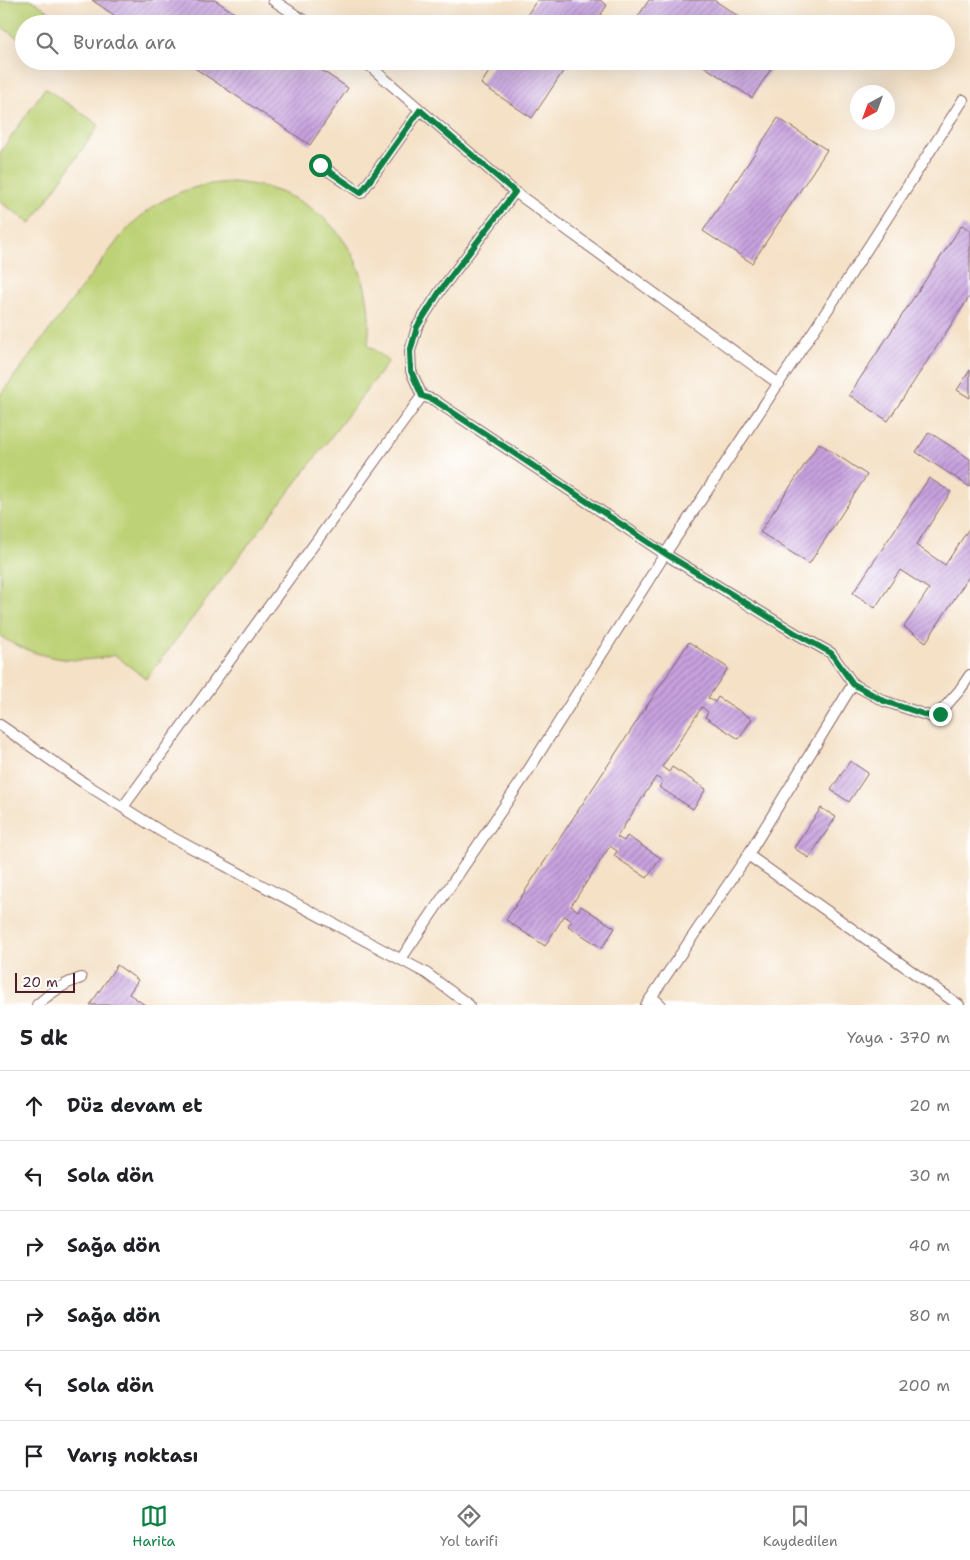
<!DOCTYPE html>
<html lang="tr">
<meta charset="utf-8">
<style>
body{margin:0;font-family:"Shantell Sans",sans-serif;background:#f2f2f2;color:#202124}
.compass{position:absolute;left:850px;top:85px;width:45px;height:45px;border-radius:50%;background:#fff;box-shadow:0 5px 20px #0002;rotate:221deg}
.scale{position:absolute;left:15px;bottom:12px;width:60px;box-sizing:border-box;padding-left:5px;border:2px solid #4a1f2b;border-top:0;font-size:14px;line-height:18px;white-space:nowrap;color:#4a1f2b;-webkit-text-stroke:4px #fff;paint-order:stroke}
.stop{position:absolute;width:15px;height:15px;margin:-11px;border:4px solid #0b8043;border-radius:50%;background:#fff}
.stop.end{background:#0b8043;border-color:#fff;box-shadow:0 1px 5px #0008}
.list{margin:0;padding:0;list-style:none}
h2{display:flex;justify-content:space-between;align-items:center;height:65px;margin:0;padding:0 20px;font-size:21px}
h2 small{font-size:16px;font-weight:400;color:#757577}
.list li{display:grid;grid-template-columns:32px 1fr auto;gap:15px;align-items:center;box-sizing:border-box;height:70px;padding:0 20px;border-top:1px solid #e0e0e0}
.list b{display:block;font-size:19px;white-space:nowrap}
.list em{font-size:16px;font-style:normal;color:#757577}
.icon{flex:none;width:28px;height:28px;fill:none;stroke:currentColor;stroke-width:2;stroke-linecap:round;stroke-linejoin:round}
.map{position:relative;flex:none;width:970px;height:1005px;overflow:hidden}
.search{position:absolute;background:#fff;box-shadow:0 5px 20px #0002;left:15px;right:15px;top:15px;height:55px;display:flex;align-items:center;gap:12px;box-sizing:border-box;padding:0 18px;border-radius:28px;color:#757577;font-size:19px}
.sheet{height:485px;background:#fff}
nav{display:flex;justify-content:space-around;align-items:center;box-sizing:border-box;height:70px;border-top:1px solid #e0e0e0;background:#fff;font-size:14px;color:#757577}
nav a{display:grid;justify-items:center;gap:2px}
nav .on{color:#0b8043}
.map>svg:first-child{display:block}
.grass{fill:#bdd276;stroke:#847850}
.building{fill:url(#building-hatch)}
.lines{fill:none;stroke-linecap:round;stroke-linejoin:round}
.lane-casing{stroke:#866361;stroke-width:12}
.lane{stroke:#fff;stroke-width:10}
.route{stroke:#0b8043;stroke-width:6}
</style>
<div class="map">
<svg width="970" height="1005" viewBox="0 0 970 1005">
<defs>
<pattern id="building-hatch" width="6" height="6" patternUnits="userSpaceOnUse" patternTransform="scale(1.25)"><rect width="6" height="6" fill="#c7a2df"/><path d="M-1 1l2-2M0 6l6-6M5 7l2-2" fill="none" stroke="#a483b5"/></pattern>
</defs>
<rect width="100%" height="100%" fill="#fff"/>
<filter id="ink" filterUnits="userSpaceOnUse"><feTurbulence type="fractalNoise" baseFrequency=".02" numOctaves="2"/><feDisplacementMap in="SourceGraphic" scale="10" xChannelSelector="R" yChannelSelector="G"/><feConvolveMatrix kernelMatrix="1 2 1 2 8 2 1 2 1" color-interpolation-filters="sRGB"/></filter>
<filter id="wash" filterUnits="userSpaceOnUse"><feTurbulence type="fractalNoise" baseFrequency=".0096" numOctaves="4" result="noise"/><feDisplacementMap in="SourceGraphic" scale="20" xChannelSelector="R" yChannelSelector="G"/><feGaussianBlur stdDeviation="1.12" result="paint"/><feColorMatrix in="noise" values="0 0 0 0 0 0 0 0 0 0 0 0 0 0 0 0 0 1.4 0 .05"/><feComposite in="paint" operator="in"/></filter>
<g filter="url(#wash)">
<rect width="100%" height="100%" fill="#f4e1c6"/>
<path class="grass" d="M0 0H32L60 19 57 24H24V42L0 26Z
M45 88 99 125 31 223 0 202V153Z
M232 182C322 188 378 256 368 345L389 361 146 679 115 655C75 666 35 658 0 636V395L121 236C152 201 185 184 232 182Z"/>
<g id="blocks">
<path class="building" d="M92 0H215L251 24H127Z
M537 0H600L607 5 595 24H521Z
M649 0H714L750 24H640L635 21Z
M184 61H308L348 88 310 145Z
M496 61H570L532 118 481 84Z
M696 61H776L752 98Z
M778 118 827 150 752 263 703 231Z
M962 225 970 231V296L888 421 849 395Z
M970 370V398L957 390Z
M929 432 970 459V487L916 452Z
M819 443 867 475 809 564 760 532Z
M929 478 951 492 916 545 945 565 970 527V575L926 642 904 627 929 589 900 570 875 608 853 593Z
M689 642 728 668 708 698 715 702 718 697 752 719 739 739 705 717 708 712 702 707 662 767 669 772 672 767 706 789 693 809 659 787 663 781 656 777 617 837 624 841 627 836 661 858 647 878 614 856 617 851 610 846 571 906 578 911 581 906 615 928 602 948 568 926 572 921 564 916 545 946 506 920Z
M850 761 868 773 849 802 831 790Z
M821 808 836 817 809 858 794 848Z
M117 965 138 980 129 994 145 1005H90Z"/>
</g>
</g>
<g filter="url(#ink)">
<use href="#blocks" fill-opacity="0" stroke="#866361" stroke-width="1"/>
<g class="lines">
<g class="lane-casing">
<path id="lane" d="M273 0 309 24
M364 61 515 192 779 384
M320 165 361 193 420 110
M515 192 440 291 417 327 410 351 411 371 422 396 434 400 665 554 795 633 831 653 853 684 884 701 935 718 959 691 970 675
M0 725 84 783 162 832 426 973 469 1005
M123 807 422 396
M748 855 959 1005
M401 959 526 774 665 554 842 288 963 100
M652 997 661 1005
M37 1005C50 993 64 983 81 978
M646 1005 748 855 853 684"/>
</g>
<use href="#lane" class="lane"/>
</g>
</g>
<g class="lines" filter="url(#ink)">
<path class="route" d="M320 165 361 193 420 110 515 192 440 291 417 327 410 352 411 371 422 396 434 400 666 554 795 633 831 653 853 684 884 701 935 718 940 714"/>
</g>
</svg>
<svg class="compass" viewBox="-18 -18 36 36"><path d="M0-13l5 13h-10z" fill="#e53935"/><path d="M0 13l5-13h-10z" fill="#757577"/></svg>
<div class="scale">20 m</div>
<div class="stop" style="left:320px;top:165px"></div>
<div class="stop end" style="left:940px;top:714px"></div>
<div class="search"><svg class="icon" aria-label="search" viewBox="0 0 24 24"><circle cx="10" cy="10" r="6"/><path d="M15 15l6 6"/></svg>Burada ara</div>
</div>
<section class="sheet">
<h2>5 dk<small>Yaya · 370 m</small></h2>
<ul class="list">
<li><svg class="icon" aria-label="ahead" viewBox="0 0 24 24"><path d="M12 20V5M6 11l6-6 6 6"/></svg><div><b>Düz devam et</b></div><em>20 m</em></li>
<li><svg class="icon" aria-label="left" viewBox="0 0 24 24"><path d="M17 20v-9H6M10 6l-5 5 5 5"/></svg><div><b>Sola dön</b></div><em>30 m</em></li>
<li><svg class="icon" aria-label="right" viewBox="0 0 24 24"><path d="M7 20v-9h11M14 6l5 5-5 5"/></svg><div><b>Sağa dön</b></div><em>40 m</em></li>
<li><svg class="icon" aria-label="right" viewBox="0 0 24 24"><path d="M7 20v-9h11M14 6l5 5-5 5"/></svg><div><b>Sağa dön</b></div><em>80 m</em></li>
<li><svg class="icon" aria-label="left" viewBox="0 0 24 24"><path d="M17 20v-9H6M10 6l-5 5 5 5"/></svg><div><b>Sola dön</b></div><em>200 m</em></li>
<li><svg class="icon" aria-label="arrive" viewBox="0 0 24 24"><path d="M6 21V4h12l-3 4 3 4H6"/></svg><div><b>Varış noktası</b></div></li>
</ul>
</section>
<nav>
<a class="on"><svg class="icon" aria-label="map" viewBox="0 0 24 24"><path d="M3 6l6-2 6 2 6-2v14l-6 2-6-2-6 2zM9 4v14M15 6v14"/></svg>Harita</a>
<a><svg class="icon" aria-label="directions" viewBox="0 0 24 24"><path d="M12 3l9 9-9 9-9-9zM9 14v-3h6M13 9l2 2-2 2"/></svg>Yol tarifi</a>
<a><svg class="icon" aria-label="saved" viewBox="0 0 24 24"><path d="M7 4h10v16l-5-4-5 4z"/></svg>Kaydedilen</a>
</nav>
